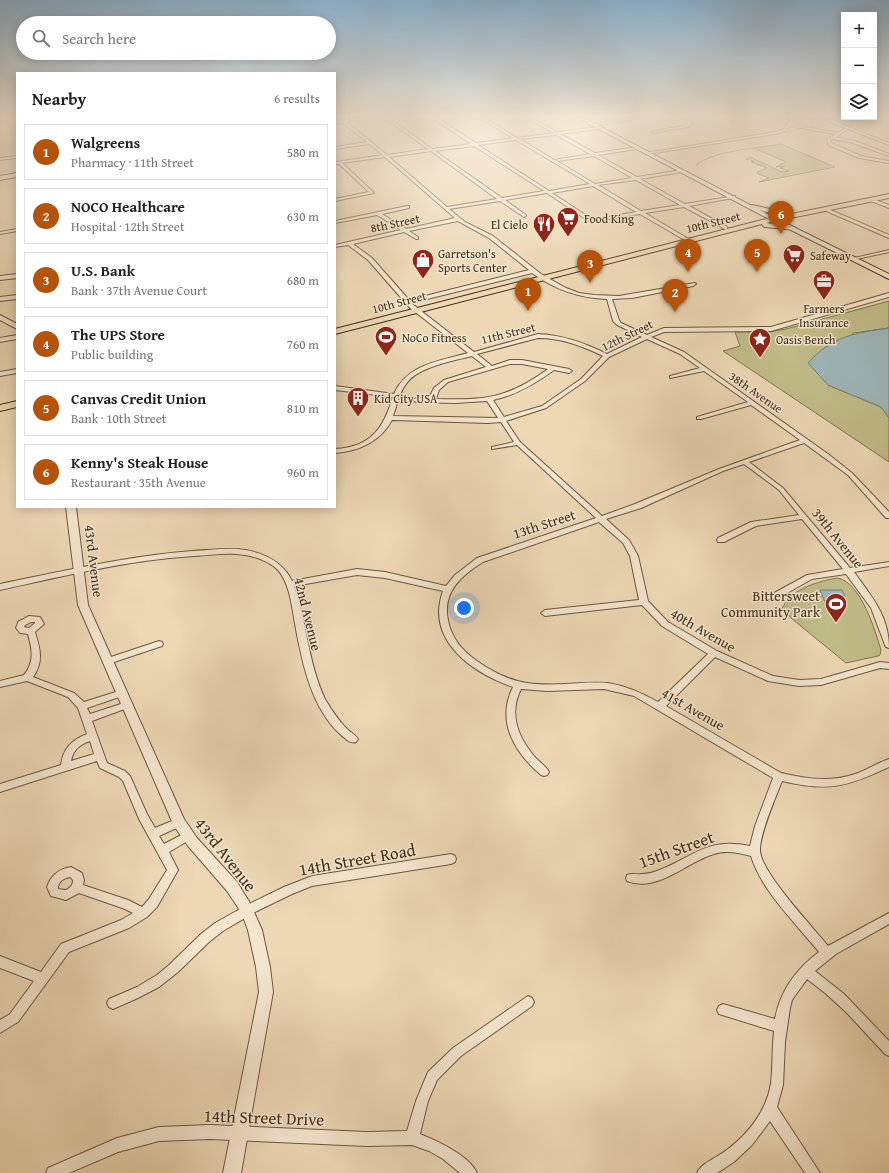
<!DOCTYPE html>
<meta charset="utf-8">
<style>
body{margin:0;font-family:"Gentium Book Plus",serif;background:#f2f2f2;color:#202124}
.controls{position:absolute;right:12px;top:12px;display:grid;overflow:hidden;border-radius:0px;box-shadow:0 2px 10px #0003}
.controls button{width:36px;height:36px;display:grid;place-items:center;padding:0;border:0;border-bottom:1px solid #e0e0e0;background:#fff;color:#202124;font:20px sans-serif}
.you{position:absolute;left:464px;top:608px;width:14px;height:14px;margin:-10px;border:3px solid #fff;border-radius:50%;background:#1a73e8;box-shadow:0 0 0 6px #1a73e833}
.badge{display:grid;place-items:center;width:26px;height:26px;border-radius:50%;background:#b45309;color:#fff;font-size:13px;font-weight:700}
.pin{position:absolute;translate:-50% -33px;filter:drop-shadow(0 1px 2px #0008)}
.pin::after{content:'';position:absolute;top:21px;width:14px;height:12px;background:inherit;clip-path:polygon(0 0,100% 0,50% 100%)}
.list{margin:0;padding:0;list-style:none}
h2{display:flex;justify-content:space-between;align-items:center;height:52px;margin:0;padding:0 16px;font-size:17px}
h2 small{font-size:13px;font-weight:400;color:#757577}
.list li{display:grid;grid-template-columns:26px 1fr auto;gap:12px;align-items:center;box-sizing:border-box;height:56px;margin:0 8px 8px;padding:0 8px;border:1px solid #e0e0e0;border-radius:0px}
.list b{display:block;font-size:15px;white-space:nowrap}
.list p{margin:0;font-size:13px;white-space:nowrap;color:#757577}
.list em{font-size:13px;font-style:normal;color:#757577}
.icon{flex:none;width:22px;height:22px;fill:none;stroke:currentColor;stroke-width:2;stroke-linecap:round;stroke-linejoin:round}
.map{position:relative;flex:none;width:889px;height:1173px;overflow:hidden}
.search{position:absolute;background:#fff;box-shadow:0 2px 10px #0003;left:16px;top:16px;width:320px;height:44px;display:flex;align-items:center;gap:10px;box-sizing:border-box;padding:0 14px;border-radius:22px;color:#757577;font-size:15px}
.panel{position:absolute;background:#fff;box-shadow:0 2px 10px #0003;left:16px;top:72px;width:320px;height:436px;border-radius:0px}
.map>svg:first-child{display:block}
.green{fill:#c0bc87;stroke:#807550}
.water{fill:#9eb7b8;stroke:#798078}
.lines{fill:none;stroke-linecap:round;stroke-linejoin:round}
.stream{stroke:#798078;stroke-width:1}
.minor-casing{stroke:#6c583f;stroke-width:2}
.tertiary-casing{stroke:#6c583f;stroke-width:2}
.secondary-casing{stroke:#412e18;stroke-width:2}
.primary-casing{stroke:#412e18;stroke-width:2}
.minor{fill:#f3e5ce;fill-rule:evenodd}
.tertiary{fill:#f3e5ce;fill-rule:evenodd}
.secondary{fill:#f3e5ce;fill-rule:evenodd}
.primary{fill:#edd7b4;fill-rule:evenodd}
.labels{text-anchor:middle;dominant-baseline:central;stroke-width:3;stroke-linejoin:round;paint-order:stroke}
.far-poi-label{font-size:12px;fill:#412e18;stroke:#f3e5ce;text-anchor:start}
.far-street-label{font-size:12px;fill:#412e18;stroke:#f3e5ce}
.street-label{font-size:14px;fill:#412e18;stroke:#f3e5ce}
.poi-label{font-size:14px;fill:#412e18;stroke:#f3e5ce;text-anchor:end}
.near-street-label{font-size:17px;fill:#412e18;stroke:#f3e5ce}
</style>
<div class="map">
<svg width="889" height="1173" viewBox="0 0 889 1173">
<rect width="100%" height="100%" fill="#edd7b4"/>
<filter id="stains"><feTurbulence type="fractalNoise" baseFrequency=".005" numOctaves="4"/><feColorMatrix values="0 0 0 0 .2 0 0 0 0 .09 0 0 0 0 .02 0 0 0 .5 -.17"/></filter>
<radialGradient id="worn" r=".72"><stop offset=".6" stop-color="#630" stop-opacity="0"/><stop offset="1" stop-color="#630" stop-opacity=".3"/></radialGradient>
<path class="green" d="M781 144 835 167 759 182 769 178 758 174 757 172 767 168 751 162 754 161 746 159 750 157 782 172 789 171 780 168 785 166 776 167 786 162 754 148Z
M889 301V328L853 333 828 385 881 407 889 418V462L723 351 740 346 735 332H769L786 329Z
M838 578C861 583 875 630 881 650L880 655 878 656 846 663 791 618 782 608C785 605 785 601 788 598 801 587 822 580 838 578Z"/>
<path class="water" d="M889 328V418L881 407 828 385 808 363C832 336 855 333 889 328Z
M820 590H842L845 596H835L840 610 828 609Z"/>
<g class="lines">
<path class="stream" d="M697 166V164C715 153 734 151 754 148"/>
<g class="minor-casing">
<path id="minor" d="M1 117H5L0 121V118Z
M383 117H388L432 149 471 144 431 117H436L476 143 513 138 478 117H483L517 138 553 133 525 117H530L557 132 598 127 599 129 560 134 595 153 638 147 637 149 598 155 637 177 683 170 682 172 640 179 685 204 735 196V197L733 198 689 206 727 227V229H725L684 207 645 213 690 240V241L688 242 640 214 590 222 547 193 505 200 526 215V216L524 217 500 201 449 209 465 222 493 236 541 274 566 288 579 293 594 295 619 296 695 283 696 284 693 286 632 298 612 299 619 320 621 323 647 335 664 328 771 327 889 293V297L771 331 664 332 651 337 684 352 828 454 852 473 889 512V518H886L848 475 804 443 749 462 783 488 850 568 889 562V566L854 572C872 597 889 616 889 648L886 647 885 645 871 608 846 574 812 579 773 601H767L766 599 767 597 807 575 843 569 802 519 756 526 724 542H718L717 540 718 538 751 522 799 515 779 490 744 464 723 471 641 508 606 519 629 540 638 556 648 601 668 622 717 651 773 676 799 680 821 679 880 662 889 663V669L880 668 821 685 799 686 768 681 715 657 666 706 781 773C807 779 832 783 858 773 868 769 878 763 889 759V767C847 787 828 792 782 781 776 797 759 835 760 851 762 874 813 927 828 946L889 913V924L836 954 815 971 844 994 889 1041V1056L885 1054 846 1012 825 993 807 979 792 1000 790 1008 785 1042 783 1085 777 1107 820 1173H805L770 1121 752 1145 734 1162 717 1173H697C701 1163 720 1156 728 1149 749 1133 767 1110 771 1083 773 1066 772 1048 774 1031L719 1014 717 1010 719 1006 723 1004 775 1019C780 991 796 969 819 952 797 925 761 890 751 856 739 853 726 850 714 854 686 862 658 893 627 881L626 878 627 875C632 873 637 875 642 874 647 874 652 873 657 871 695 857 705 837 750 846L755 826 773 778 634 696 604 689 547 691 521 689C509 713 517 736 534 756 538 761 546 766 549 772L547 775 544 776 541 775C514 752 496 721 513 687 472 673 425 640 443 591L385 578 357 575 294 586C307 623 308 663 325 699 331 709 338 720 347 729 350 732 355 734 358 739L356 742C350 744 346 739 341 735 311 708 302 662 295 624 292 607 290 584 278 570 270 562 257 557 245 555 228 552 211 555 194 556 128 560 64 576 0 590V584C64 571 127 556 192 551 210 550 229 547 246 550 266 554 283 562 292 581L357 569 385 572 446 586 455 575 477 558 596 518 517 445 492 449V447L514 442 501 422 488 423 392 420C380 442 359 451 335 453V449C371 447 383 429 393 397L335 390V386L394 394C407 364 440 361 468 353L410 308 368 260 348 245 335 247V245L401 230 377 215 335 223V221L407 206H409V208L382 214 406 229 455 218 385 157 342 163 374 193 335 201V199L369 192 339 164H335V162L383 155 369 144 335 149V147L367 142 343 123V121H345L387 155 428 149ZM556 135 590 154 554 160 520 139ZM516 140 590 184 549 191 478 145ZM474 146 544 191 502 198 435 151ZM431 151 497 199 447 207 389 157ZM594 156 632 178 595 184 557 161ZM636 180 680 205 641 211 598 185ZM593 186 636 212 593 220 552 193ZM458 221 489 238 529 270 409 300 372 258 353 244 404 232 416 239H418V237L409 231ZM532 273C555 290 579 298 607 299L613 321 617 325 642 337 607 354C585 343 563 335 538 334L474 352 411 303ZM538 338C562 338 582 346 603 356L581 379 542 406 504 417 493 400C516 395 535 384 554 370L569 373 572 371 569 369 522 360H510L492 366 477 354ZM647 339 680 354 700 368 670 376V378L704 371 748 402 697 417V419H701L751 405 800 440 719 469 635 504 602 516 520 442 506 421 546 408 585 381 609 357ZM472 356 486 367 444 380 434 388 429 398H416L413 400 416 402 455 403 487 401 498 418 393 416C397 405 399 393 406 384 417 367 453 361 472 356ZM510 364H522L548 369C507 399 485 400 436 399L439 390 448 382ZM599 522 623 543 630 556 639 600 545 610 541 613 545 616 642 605 662 626 708 654 658 702C642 693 626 686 608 683 594 682 579 683 565 684 528 686 507 682 477 661 462 651 451 637 448 620 442 592 462 575 483 562Z
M634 117H645L592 126 590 125Z
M685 117H689L692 123 688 127 653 133 651 132 686 125 688 123Z
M732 117H736L734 121 731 120Z
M788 117H792L794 120 791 124 839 133 845 128 818 117H824L889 143V145L848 129 836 137 855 141 889 154V156L853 143 833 139 830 140 831 143 861 156 889 161V163L859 158 828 145 827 139 836 134 789 126 786 131 775 134 648 154 646 153 775 132 784 129 790 120Z
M17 156V158L0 160V158Z
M873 199 889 205V208L871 201V199Z
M826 208 889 235V238L824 210V209Z
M17 229V231L0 234V232Z
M889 250V252L852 260 850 259Z
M17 274V278L0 280V276Z
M17 295V299L0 301V297Z
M17 335V339L0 342V338Z
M17 369V373L0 376V372Z
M29 616 40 617 44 624 35 632C40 648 44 662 33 677L74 693 84 702 122 690 125 691 127 693 125 695 87 708 90 714 127 702 130 703 132 705 130 707 92 721 107 763 125 771 130 776 147 814 155 828 179 818 183 819 184 822 183 825 159 836 164 844 187 832 191 833 192 836 191 839 169 852 178 870 157 907 147 917 129 928 69 952 18 1022 0 1033V1020L10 1014 34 981 0 968V956L41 972 61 944 121 920 133 913 125 909 79 893 66 900 51 896 47 887C51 875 59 869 71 867L82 873 84 880 83 885 128 900 142 907 149 899 167 870 139 819 123 781 119 777 100 768 97 761 0 792V784L61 765C63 748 72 740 87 734L78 708 68 697 27 681 0 687V681L24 675C35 662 32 649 28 634L20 633 16 628 18 622ZM31 622H35V623L29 628 24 627 25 625ZM90 741 94 754 71 761C73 750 79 745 90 741ZM70 877 73 880C73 885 71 887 66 890L58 889V887C59 881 64 878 70 877Z
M159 641 162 642 163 644 162 646 108 664 105 663 104 661 105 659Z
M451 854 455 856 456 859 455 862 451 864 312 886 292 894 257 911 223 931 209 942 178 972 159 987 138 998 113 1009 109 1007 107 1003 109 999 137 987 157 975 169 965 201 934 215 923 249 904 284 887 312 876Z
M528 996 532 998 534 1002 532 1006 461 1056 437 1080 428 1101 420 1134C437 1141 469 1155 477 1173H460L443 1159 429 1151 412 1145 367 1146 210 1139 159 1141 118 1152 69 1173H46L48 1168 117 1138 159 1127 210 1125 367 1132 407 1131 416 1101 428 1072 453 1048Z"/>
</g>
<g class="tertiary-casing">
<path id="tertiary" d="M0 315 17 324V329L0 320Z
M66 507H76L88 605 184 819 197 838 237 882 250 903 262 930 270 967 273 992 241 1173H223L259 992 256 967 248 930 241 912 227 891 188 846 174 826 78 605Z"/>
</g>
<g class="secondary-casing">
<path id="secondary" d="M361 117H374L335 124V122Z
M576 117H582L771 216 889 274V279L767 218Z
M17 173V177L0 180V176Z"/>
</g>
<g class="primary-casing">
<path id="primary" d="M889 194V198L766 223 794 227 796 228V230L765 227 763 226 762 224 335 334V329L762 220Z
M752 205 775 210 789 209 792 211 775 214 750 208 749 207Z
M17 401V407L0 411V405Z"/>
</g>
<use href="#minor" class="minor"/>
<use href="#tertiary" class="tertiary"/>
<use href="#secondary" class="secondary"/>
<use href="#primary" class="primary"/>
</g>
<linearGradient id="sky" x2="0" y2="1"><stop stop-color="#8ab5d5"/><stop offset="0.41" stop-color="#f7eddd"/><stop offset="1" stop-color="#f7eddd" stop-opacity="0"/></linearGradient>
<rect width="889" height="282" fill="url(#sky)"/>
<defs>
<g id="supermarket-pin" transform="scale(1.15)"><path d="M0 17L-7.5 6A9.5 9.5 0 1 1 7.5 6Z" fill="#8f2418" stroke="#f3e5ce"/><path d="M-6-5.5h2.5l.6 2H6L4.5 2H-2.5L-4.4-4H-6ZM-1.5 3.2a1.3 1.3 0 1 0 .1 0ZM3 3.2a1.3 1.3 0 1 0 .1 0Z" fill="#fff"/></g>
<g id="restaurant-pin" transform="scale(1.15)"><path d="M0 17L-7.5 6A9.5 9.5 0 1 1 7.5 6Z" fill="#8f2418" stroke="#f3e5ce"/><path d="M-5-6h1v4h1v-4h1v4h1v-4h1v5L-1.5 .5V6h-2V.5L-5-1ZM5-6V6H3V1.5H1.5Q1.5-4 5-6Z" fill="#fff"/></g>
<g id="shop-pin" transform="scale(1.15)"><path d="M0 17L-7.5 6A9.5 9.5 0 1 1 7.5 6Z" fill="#8f2418" stroke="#f3e5ce"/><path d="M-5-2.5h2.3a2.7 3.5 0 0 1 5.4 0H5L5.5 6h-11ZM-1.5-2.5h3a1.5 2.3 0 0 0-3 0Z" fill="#fff"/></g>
<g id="office-pin" transform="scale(1.15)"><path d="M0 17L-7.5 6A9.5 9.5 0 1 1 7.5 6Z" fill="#8f2418" stroke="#f3e5ce"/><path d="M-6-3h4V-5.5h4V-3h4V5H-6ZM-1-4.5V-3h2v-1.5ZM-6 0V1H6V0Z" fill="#fff"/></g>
<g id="stadium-pin" transform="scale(1.15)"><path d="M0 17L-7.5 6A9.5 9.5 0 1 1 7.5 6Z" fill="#8f2418" stroke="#f3e5ce"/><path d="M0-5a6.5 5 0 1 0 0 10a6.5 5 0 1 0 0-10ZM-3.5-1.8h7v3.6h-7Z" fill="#fff"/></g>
<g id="sight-pin" transform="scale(1.15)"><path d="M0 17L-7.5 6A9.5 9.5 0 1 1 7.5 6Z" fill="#8f2418" stroke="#f3e5ce"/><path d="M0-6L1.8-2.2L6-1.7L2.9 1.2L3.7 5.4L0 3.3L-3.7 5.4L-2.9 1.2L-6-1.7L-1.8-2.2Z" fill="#fff"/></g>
<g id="building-pin" transform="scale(1.15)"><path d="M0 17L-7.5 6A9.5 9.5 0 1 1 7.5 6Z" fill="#8f2418" stroke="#f3e5ce"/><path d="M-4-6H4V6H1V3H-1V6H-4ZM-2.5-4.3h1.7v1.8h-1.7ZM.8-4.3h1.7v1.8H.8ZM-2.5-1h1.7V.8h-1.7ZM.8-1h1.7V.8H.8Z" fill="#fff"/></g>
</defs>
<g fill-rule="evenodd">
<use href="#supermarket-pin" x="568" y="218"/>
<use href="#restaurant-pin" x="544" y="224"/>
<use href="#supermarket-pin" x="794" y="255"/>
<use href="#shop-pin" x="423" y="260"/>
<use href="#office-pin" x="824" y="281"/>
<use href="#stadium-pin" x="386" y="337"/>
<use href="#sight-pin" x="760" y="339"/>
<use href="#building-pin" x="358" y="398"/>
<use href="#stadium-pin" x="836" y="604"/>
</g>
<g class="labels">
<g class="far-poi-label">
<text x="584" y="218">Food King</text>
<text x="528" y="224" text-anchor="end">El Cielo</text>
<text x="438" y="253">Garretson's<tspan x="438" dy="14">Sports Center</tspan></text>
<text x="810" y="255">Safeway</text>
<text x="824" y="308" text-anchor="middle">Farmers<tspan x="824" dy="14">Insurance</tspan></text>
<text x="402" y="337">NoCo Fitness</text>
<text x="776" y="339">Oasis Bench</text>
<text x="374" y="398">Kid City USA</text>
</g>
<g class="far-street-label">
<text transform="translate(713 222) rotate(-14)">10th Street</text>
<text transform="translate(395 223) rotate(-12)">8th Street</text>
<text transform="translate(399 302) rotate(-15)">10th Street</text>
<text transform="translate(508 333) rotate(-14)">11th Street</text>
<text transform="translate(627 335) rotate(-26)">12th Street</text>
<text transform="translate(756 392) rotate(35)">38th Avenue</text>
</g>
<g class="street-label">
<text transform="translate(544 524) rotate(-18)">13th Street</text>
<text transform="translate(838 538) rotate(51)">39th Avenue</text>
<text transform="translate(94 561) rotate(83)">43rd Avenue</text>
<text transform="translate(308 614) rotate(76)">42nd Avenue</text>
<text transform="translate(703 630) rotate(30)">40th Avenue</text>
<text transform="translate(693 709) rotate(30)">41st Avenue</text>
</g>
<g class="poi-label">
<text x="820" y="596">Bittersweet<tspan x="820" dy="16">Community Park</tspan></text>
</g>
<g class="near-street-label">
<text transform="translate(676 849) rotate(-20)">15th Street</text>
<text transform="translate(226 854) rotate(52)">43rd Avenue</text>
<text transform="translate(357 859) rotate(-10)">14th Street Road</text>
<text transform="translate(264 1117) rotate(2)">14th Street Drive</text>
</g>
</g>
<rect width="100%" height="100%" filter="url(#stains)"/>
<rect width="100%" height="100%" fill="url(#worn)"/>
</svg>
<div class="controls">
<button>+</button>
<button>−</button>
<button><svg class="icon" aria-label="layers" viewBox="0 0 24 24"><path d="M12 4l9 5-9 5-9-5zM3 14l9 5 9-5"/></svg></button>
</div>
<div class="you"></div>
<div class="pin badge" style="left:528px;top:311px">1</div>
<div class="pin badge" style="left:675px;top:312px">2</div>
<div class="pin badge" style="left:590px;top:283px">3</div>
<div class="pin badge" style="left:688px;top:272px">4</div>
<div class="pin badge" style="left:757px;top:272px">5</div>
<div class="pin badge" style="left:781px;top:234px">6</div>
<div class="search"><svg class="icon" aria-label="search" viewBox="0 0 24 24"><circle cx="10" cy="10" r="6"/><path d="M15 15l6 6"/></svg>Search here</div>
<section class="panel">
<h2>Nearby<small>6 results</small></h2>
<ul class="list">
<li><span class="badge">1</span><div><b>Walgreens</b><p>Pharmacy · 11th Street</p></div><em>580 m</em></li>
<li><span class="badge">2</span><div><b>NOCO Healthcare</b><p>Hospital · 12th Street</p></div><em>630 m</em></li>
<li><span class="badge">3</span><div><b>U.S. Bank</b><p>Bank · 37th Avenue Court</p></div><em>680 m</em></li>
<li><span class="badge">4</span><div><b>The UPS Store</b><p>Public building</p></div><em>760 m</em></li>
<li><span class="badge">5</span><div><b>Canvas Credit Union</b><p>Bank · 10th Street</p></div><em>810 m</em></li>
<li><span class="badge">6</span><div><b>Kenny's Steak House</b><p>Restaurant · 35th Avenue</p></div><em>960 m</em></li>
</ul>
</section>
</div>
